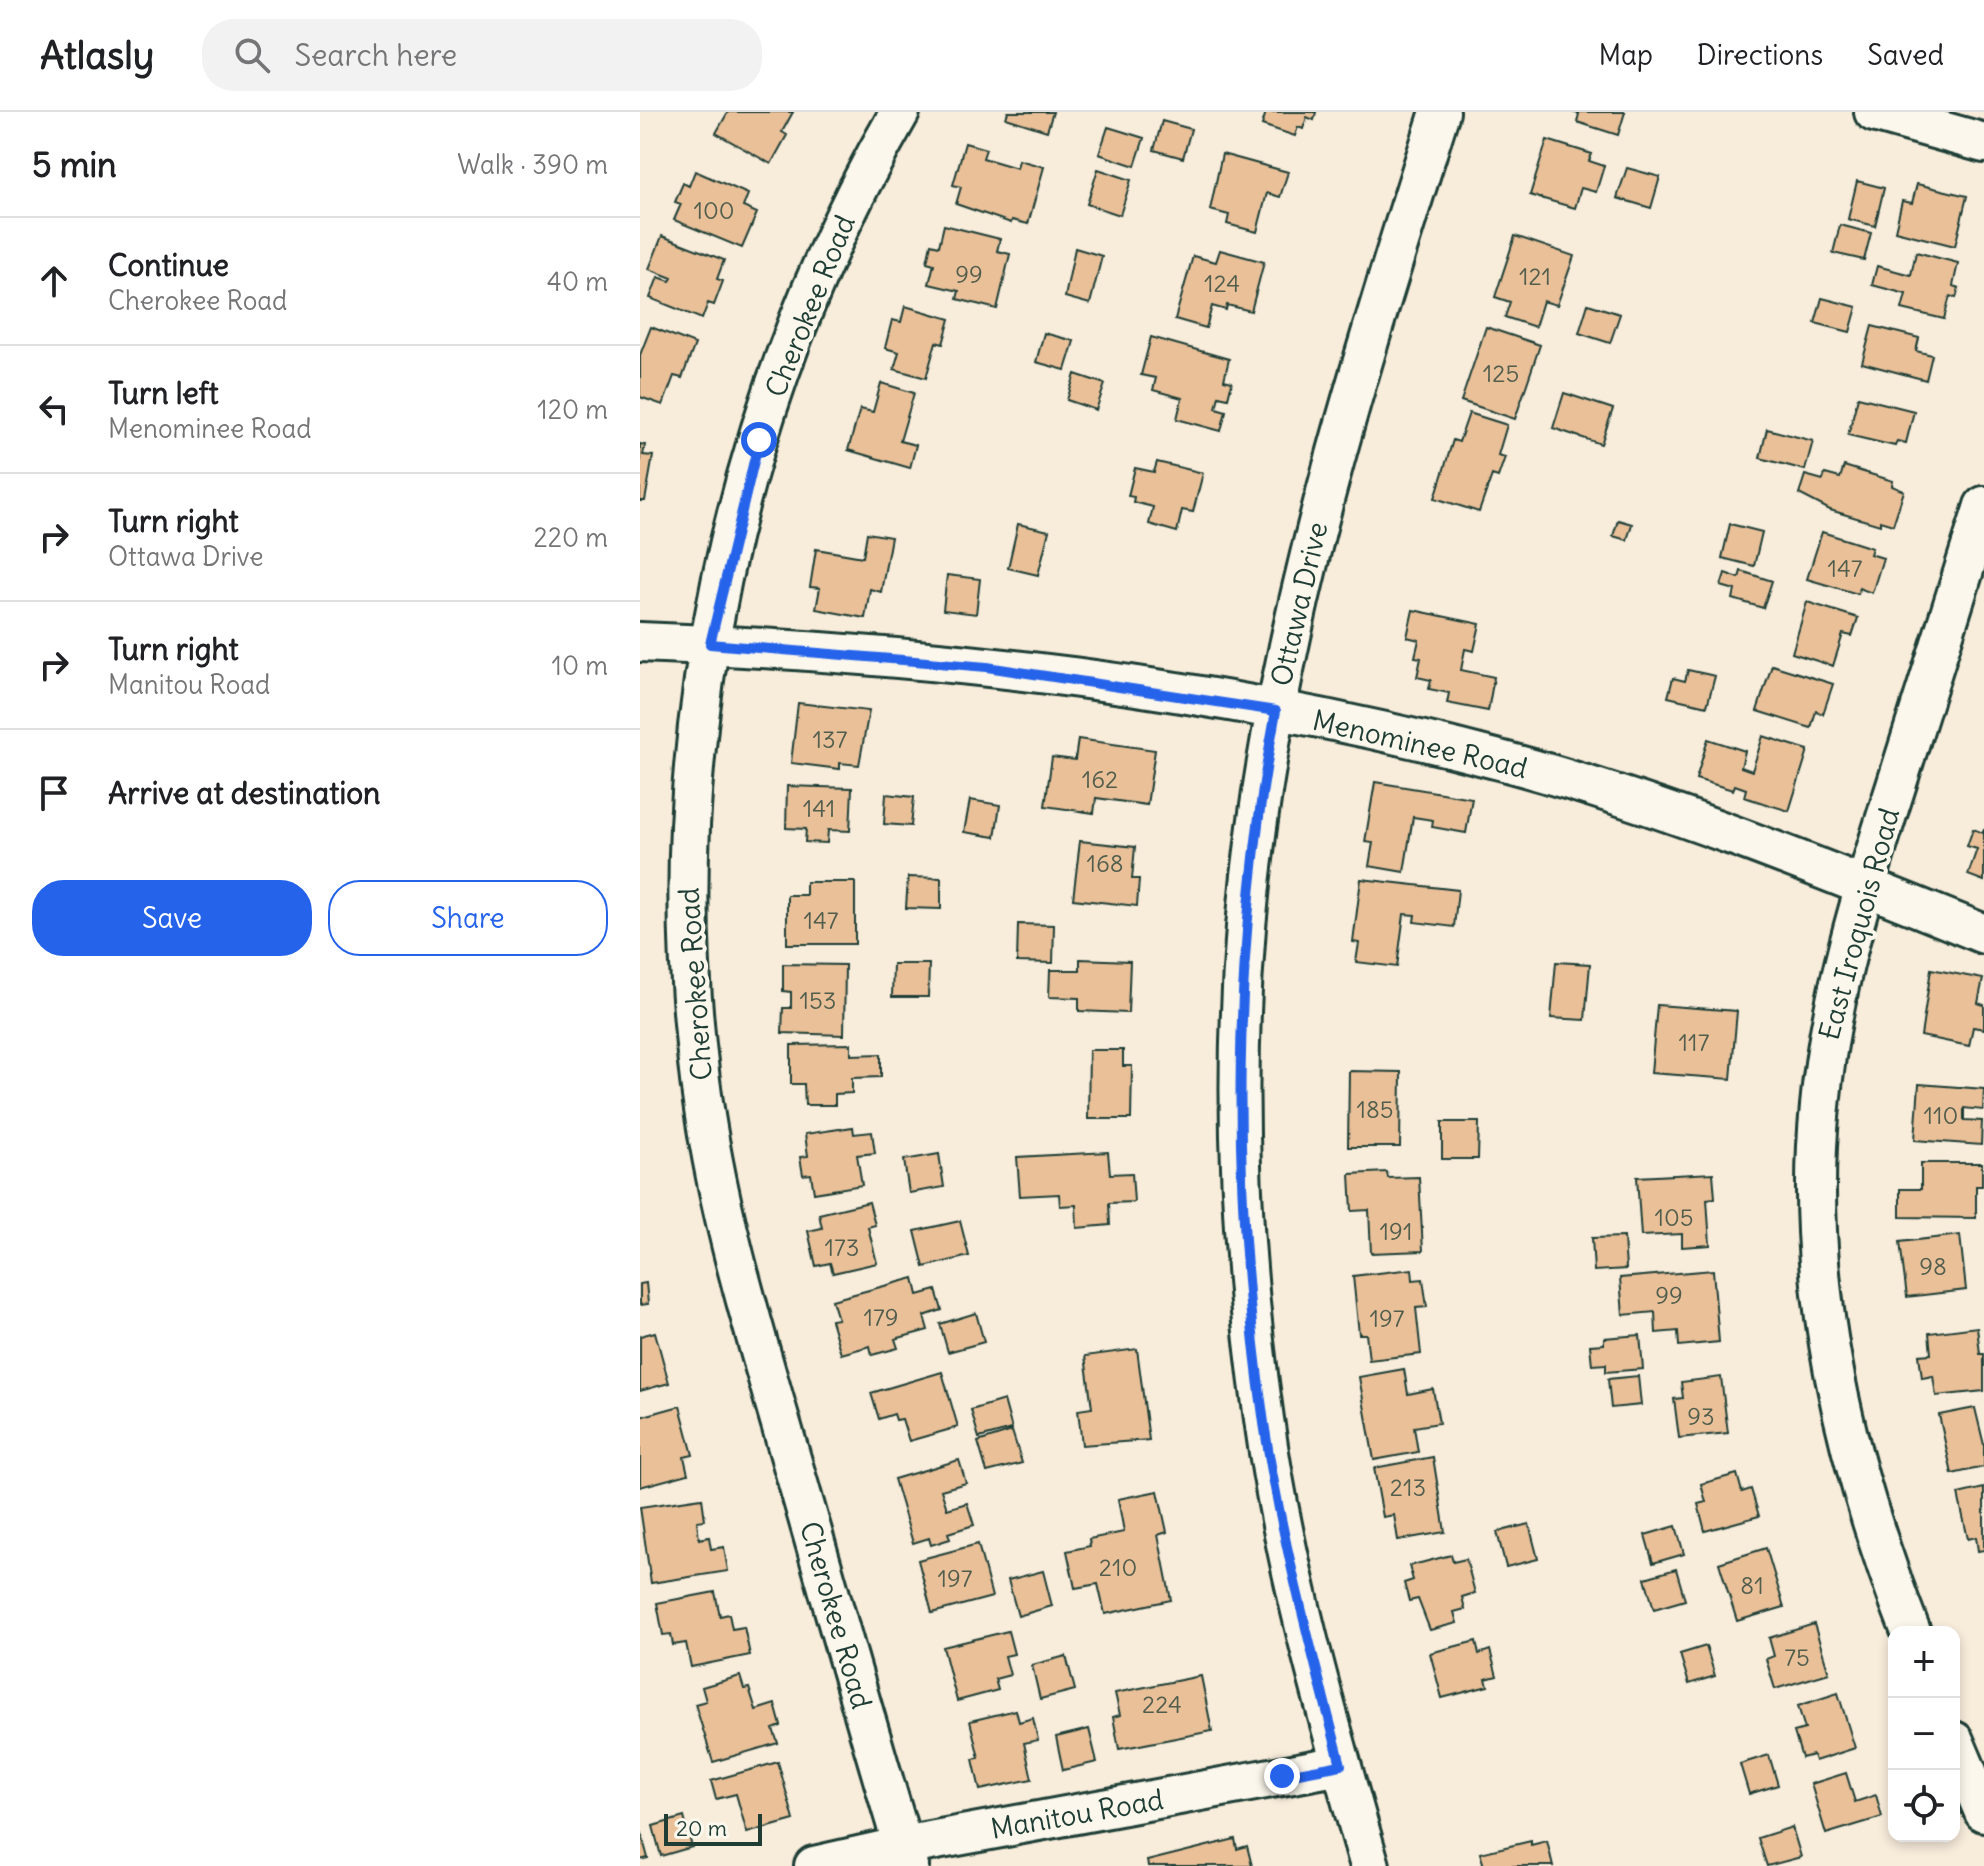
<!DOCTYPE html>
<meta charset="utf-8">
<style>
body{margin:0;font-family:Delius,sans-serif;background:#f2f2f2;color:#202124}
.controls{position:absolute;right:24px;bottom:24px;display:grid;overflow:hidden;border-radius:16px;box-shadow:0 4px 12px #0003}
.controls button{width:72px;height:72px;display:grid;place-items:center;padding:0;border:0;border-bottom:2px solid #e0e0e0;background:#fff;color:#202124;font:40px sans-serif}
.scale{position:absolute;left:24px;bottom:20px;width:98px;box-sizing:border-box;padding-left:8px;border:4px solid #1f3d34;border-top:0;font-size:22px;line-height:28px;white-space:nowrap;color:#1f3d34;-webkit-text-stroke:6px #fbf7ec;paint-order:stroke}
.stop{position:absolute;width:24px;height:24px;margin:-18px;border:6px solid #2563eb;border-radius:50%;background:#fff}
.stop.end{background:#2563eb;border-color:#fff;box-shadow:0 2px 8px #0008}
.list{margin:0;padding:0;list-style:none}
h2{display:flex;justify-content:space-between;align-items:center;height:104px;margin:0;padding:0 32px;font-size:34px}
h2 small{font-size:26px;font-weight:400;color:#757577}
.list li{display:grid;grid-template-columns:52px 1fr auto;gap:24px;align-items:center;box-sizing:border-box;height:128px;padding:0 32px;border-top:2px solid #e0e0e0}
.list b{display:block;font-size:30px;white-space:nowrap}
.list p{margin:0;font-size:26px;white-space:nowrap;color:#757577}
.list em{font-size:26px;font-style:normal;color:#757577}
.actions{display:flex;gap:16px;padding:24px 32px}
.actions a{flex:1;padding:18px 0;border:2px solid #2563eb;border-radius:32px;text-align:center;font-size:28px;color:#2563eb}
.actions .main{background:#2563eb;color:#fff}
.icon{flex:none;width:44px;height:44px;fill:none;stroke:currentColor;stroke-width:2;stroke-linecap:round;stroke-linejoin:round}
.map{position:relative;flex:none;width:1344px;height:1754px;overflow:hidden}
header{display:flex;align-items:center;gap:48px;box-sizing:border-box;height:112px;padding:0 40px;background:#fff;border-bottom:2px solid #e0e0e0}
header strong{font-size:38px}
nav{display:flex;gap:44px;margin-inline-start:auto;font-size:28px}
.search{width:560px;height:72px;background:#f2f2f2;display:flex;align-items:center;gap:20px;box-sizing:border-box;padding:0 28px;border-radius:32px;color:#757577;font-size:30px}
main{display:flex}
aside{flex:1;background:#fff}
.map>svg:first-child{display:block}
.building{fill:#eac099;stroke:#1f3d34;stroke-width:2}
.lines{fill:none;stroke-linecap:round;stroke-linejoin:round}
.street-casing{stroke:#1f3d34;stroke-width:44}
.street{stroke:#fbf7ec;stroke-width:38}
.route{stroke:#2563eb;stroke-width:10}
.labels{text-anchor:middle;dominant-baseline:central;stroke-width:8;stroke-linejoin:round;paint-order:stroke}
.number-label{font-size:24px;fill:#525e4d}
.street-label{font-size:28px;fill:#1f3d34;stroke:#fbf7ec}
</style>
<header>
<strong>Atlasly</strong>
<div class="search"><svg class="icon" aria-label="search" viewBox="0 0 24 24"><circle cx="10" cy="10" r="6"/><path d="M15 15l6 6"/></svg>Search here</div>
<nav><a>Map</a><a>Directions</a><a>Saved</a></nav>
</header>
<main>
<aside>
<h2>5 min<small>Walk · 390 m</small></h2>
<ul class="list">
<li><svg class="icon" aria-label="ahead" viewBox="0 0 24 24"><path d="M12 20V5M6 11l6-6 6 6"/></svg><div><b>Continue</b><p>Cherokee Road</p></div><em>40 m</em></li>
<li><svg class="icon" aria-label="left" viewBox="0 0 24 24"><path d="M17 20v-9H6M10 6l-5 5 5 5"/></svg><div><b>Turn left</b><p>Menominee Road</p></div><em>120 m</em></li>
<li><svg class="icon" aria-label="right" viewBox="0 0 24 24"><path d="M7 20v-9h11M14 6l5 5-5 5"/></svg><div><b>Turn right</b><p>Ottawa Drive</p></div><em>220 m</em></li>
<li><svg class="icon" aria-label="right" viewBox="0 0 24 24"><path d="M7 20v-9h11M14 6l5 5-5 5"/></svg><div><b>Turn right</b><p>Manitou Road</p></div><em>10 m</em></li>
<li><svg class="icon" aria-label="arrive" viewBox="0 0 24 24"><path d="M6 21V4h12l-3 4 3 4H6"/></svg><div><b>Arrive at destination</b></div></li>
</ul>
<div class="actions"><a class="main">Save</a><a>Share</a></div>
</aside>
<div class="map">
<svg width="1344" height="1754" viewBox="0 0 1344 1754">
<rect width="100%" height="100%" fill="#f8ecdb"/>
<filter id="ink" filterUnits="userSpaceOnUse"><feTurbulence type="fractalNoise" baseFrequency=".0125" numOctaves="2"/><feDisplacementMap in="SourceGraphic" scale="16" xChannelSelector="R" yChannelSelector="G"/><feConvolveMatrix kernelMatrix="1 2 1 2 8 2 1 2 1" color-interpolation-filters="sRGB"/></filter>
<g filter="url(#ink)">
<path class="building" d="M88 0H153L142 20 147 23 131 52 76 21Z
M368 0H413L407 19 366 6Z
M626 0H676L674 8 667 5 663 17 658 15 655 24 622 13Z
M932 0H985L978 23 937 10 939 2Z
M522 9 551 17 543 46 514 38Z
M468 15 504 26 495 54 459 42Z
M907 28 952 42 949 49 964 54 956 80 941 76 935 96 890 83Z
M325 31 346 37 343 46 377 56 379 48 404 55 388 112 372 108 371 111 316 92 321 75 313 73Z
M582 42 648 60 640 85 627 81 617 120 587 112 589 103 570 98Z
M987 56 1020 65 1011 96 977 86Z
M458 57 491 68 480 103 447 92Z
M55 59 108 82 103 95 117 101 102 136 34 108 41 92 35 90 43 71 49 74Z
M1217 69 1244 76 1235 114 1208 107Z
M1277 72 1327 84 1315 134 1255 119 1262 89 1272 91Z
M304 113 360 127 357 139 370 142 357 197 317 187 319 179 289 172 294 152 287 150 291 132 299 134Z
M1200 113 1231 121 1224 148 1193 141Z
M22 124 84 148 77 167 83 169 74 193 68 191 62 207 10 186 18 165 30 169 32 166 9 157Z
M875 124 934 144 917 193 903 189 895 215 865 205 870 190 855 185Z
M435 136 462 144 450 192 425 185Z
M580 138 624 150 611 199 587 193 586 198 572 194 566 216 535 207 553 144 576 150Z
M1276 140 1318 151 1313 174 1319 176 1316 186 1310 184 1304 207 1262 197 1266 182 1232 173 1237 154 1271 163Z
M1182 186 1217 195 1210 220 1175 211Z
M948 192 980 202 970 231 939 221Z
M265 194 310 207 303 232 296 230 286 266 254 257 259 240 245 236 252 208 261 210Z
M1232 214 1279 226 1276 239 1292 243 1286 268 1222 251Z
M11 215 55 232 42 266 34 264 23 293 0 285V243Z
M846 215 900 233 875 307 821 289Z
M404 221 434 229 425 258 396 250Z
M511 225 589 247 584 268 592 270 588 286 579 284 576 296 586 299 581 319 537 307 542 286 513 278 516 266 501 263Z
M435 262 465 272 456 298 427 288Z
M241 271 274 281 260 329 276 333 270 356 208 338 220 297 233 300Z
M924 281 973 297 961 332 913 316Z
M1218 285 1274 299 1266 331 1257 329 1255 334 1208 323Z
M829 301 867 313 858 343 865 345 858 365 852 363 839 400 795 386 813 328 819 330Z
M1127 317 1173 329 1165 358 1120 346Z
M0 332 5 333 3 343 13 344 5 389H0Z
M517 350 563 361 553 400 542 398 537 420 509 412 513 395 493 390 494 385 488 384 495 356 514 360Z
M1204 354 1253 369 1252 374 1264 379 1253 413 1240 409V413L1190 398 1159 382 1165 363 1183 368 1185 362 1200 366Z
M978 408 992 412 987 428 973 424Z
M378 412 409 419 398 463 368 456Z
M1090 412 1122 420 1114 454 1082 446Z
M1182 420 1232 436 1230 442 1243 446 1232 481 1219 476 1218 482 1167 467Z
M227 421 251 425 241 480 230 477 225 506 176 497 180 476 170 475 176 437 223 445Z
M1101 459 1132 469 1123 496 1093 487 1095 478 1081 474 1085 461 1099 466Z
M307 463 340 467 336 502 303 498Z
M1167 490 1218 506 1212 524 1203 522 1193 554 1152 541Z
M773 498 840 512 834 539 825 537 821 558 854 565 848 599 807 591 809 581 789 577 791 568 777 565 781 546 775 545 779 528 767 525Z
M1132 553 1193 572 1183 602 1176 599 1171 616 1117 599Z
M1048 558 1075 564 1067 594 1028 585 1033 566 1045 569Z
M158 591 229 599 219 653 200 651V657L151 651Z
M1123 624 1168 638 1149 699 1104 685 1106 677 1095 673 1093 678 1056 667 1068 627 1105 639 1101 655 1112 659Z
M438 627 515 638 507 693 456 686 454 701 405 694 412 645 435 648Z
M735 670 832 686 826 721 792 715 793 708 773 705 764 760 729 754 733 731 725 730Z
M147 674 212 676 210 719 188 718 187 731 165 730 166 717 146 716Z
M246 682 274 685 271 714 244 712Z
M330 688 360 693 355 725 324 720Z
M1333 717 1343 721 1344 717V769L1328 763 1337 737 1327 734Z
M440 729 495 735 492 767H499L497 794 433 787Z
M268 765 301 766V797L266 796Z
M721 767 818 778 814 815 774 810 775 803 764 802 757 855 716 850 719 831 713 830Z
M166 770H215V832H147V783H166Z
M378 812 414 813 413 851 377 850Z
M440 847 490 849 488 901 439 899V886L409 885 410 858H440Z
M916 850 950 852 945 908 911 906Z
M143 852 205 853 204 923 142 921 143 896H151V880L143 879Z
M253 852H289L288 885H252Z
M1291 857 1343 867 1338 891 1344 893V917L1333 915 1329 934 1281 924Z
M1017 893 1097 899 1091 967 1011 961Z
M211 932V943L241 942V965L212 966V981L195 982V993H165L164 972H151V933Z
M449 938H483V954H492L491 1007H448Z
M709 959 761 960 760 1035H708Z
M1279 972 1344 977 1343 998 1324 996V1008L1342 1009 1341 1033 1275 1028Z
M802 1010H839L838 1047H802Z
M213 1015 214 1022 232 1020 235 1041 217 1043 222 1073 174 1081 171 1062 163 1063 160 1045 168 1044 165 1022Z
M468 1040 470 1062 492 1061 494 1090 469 1091 470 1113 437 1116 436 1093 420 1094 419 1082 380 1084 377 1045Z
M299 1042 304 1075 269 1081 264 1048Z
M1281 1051H1342V1074H1336V1106L1260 1105V1077H1281Z
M747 1060 748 1066 779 1065 783 1139 731 1141 729 1098 712 1099 710 1062Z
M1073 1061 1075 1086 1067 1087 1070 1133 1042 1135V1122L1001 1124 997 1065Z
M229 1090 235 1113 228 1115 237 1151 193 1161 190 1151 176 1154 168 1119 182 1116 179 1102Z
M320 1109 329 1144 284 1155 275 1119Z
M1320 1123 1326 1178 1267 1185 1260 1130Z
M984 1125 986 1157 954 1159 952 1126Z
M772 1157 773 1168 783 1167 787 1195 776 1196 781 1242 729 1248 726 1222H719L713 1164Z
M1073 1158 1079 1230 1039 1234 1038 1219 1016 1221 1015 1200 983 1203 980 1166Z
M274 1166 278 1183 296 1178 302 1198 284 1204 288 1218 255 1227 258 1236 232 1243 230 1234 201 1242 191 1208 198 1207 192 1188Z
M6 1171 8 1192 0 1193V1172Z
M336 1201 344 1230 308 1240 300 1212Z
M1337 1215 1340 1242H1344V1279L1296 1284 1293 1264 1282 1266 1279 1243 1291 1242 1289 1221Z
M15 1220 29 1271 0 1279V1224Z
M1000 1223 1003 1257 966 1260V1252L952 1253 950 1233 964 1232V1226Z
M497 1237 509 1328 442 1333 438 1298 452 1296 445 1244Z
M764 1257 768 1282 793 1277 799 1311 774 1315 778 1340 734 1348 719 1265Z
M302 1260 318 1315 269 1329 262 1307 256 1308 254 1302 239 1307 231 1281Z
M998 1264 1001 1293 971 1296 968 1267Z
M1081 1265 1088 1321 1039 1326 1034 1287 1043 1286 1041 1270Z
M364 1288 372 1317 339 1326 331 1298Z
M40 1294 53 1343 44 1345 48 1362 0 1375V1305Z
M1335 1296 1344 1333V1355L1312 1362 1299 1303Z
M372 1319 382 1351 347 1360 338 1330Z
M793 1345 805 1420 758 1428 754 1403 743 1405 734 1356Z
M319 1348 326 1371 301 1378 307 1397 327 1391 334 1413 308 1421 310 1427 291 1433 289 1426 273 1431 254 1367Z
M1097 1362 1102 1380 1111 1377 1119 1404 1065 1419 1058 1392 1066 1390 1061 1372Z
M1344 1376V1438L1338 1439 1336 1425 1328 1427 1318 1382Z
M518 1379 527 1420 518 1423 531 1488 465 1502 458 1472 435 1476 427 1439 450 1434 449 1427 484 1420 478 1387Z
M62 1386 65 1408 57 1409 59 1427 69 1425 71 1437 84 1435 88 1459 11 1471 0 1395Z
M889 1412 898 1447 866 1455 857 1420Z
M1036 1414 1044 1442 1013 1451 1005 1423Z
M338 1432 352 1485 292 1501 278 1448Z
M1126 1436 1144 1495 1097 1509 1079 1451Z
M811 1443 813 1450 826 1447 835 1481 822 1485 825 1497 814 1500 817 1511 790 1518 778 1487 769 1489 764 1471 773 1468 769 1454Z
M1036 1457 1045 1488 1014 1497 1005 1466Z
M403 1459 412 1494 378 1504 368 1468Z
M75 1480 80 1504 89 1502 92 1517 104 1515 110 1543 51 1555 46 1531 33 1533 31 1522 23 1523 17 1491Z
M1174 1512 1189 1561 1135 1577 1126 1547 1134 1544 1129 1526Z
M368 1519 374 1542 365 1544 370 1563 355 1567 358 1578 317 1589 303 1535Z
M836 1529 839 1542 850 1538 857 1564 846 1567 848 1574 802 1586 790 1541Z
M1066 1534 1075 1564 1049 1572 1040 1542Z
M426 1544 435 1578 400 1587 392 1553Z
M100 1564 104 1577 109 1576 116 1598 135 1592 141 1614 133 1617 138 1631 73 1650 55 1592 66 1589 62 1575Z
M561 1564 572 1619 479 1637 473 1605 480 1603 475 1581Z
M1198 1581 1215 1636 1175 1649 1173 1643 1162 1646 1154 1620 1165 1617 1158 1594Z
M376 1598 379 1610 393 1606 398 1628 384 1631 392 1667 340 1678 333 1647 339 1646 330 1609Z
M449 1617 457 1650 423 1658 416 1625Z
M1129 1643 1138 1673 1109 1682 1100 1652Z
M138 1650 154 1708 107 1721 96 1682 76 1687 71 1669Z
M1206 1661 1215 1690 1236 1683 1242 1705 1186 1722 1171 1672Z
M44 1705 52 1735 21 1744 13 1714Z
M1152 1715 1161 1745 1127 1754 1118 1726Z
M0 1717 8 1746 0 1748Z
M595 1727 597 1737 607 1734 612 1754H508L507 1749Z
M891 1729V1733L907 1729 913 1754H844L840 1741Z"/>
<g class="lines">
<g class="street-casing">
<path id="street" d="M260 0C93 288 18 637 60 968 76 1099 116 1224 152 1350 191 1485 228 1620 269 1754
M1234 0 1344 31
M0 530C291 541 585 574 867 650 1030 694 1188 759 1344 822
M1271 1520C1206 1353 1162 1175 1180 994 1190 883 1223 777 1257 671 1286 578 1315 486 1344 394
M1314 1629 1344 1700
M174 1754 263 1734 701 1653
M730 1754C688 1607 645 1459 624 1307 596 1112 590 910 617 715 650 470 726 235 800 0"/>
</g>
<use href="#street" class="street"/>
</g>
</g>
<g class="lines" filter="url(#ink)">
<path class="route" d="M119 328 70 532 347 555 636 599C592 833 590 1075 624 1311 641 1427 672 1540 701 1653L642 1664"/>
</g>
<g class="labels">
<g class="number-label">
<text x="74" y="98">100</text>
<text x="329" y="162">99</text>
<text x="895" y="164">121</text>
<text x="582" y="171">124</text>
<text x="861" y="261">125</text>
<text x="1205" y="456">147</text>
<text x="190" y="627">137</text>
<text x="460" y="667">162</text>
<text x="179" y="696">141</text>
<text x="465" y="751">168</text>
<text x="181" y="808">147</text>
<text x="178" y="888">153</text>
<text x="1054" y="930">117</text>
<text x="735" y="997">185</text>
<text x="1301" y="1003">110</text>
<text x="1034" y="1105">105</text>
<text x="756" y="1119">191</text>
<text x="202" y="1135">173</text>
<text x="1293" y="1154">98</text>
<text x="1029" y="1183">99</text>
<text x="241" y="1205">179</text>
<text x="747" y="1206">197</text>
<text x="1061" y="1304">93</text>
<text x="768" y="1375">213</text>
<text x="478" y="1455">210</text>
<text x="315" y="1466">197</text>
<text x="1112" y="1473">81</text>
<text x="1157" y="1545">75</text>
<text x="522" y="1592">224</text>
</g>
<g class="street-label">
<text transform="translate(170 194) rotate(-68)">Cherokee Road</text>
<text transform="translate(659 492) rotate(-77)">Ottawa Drive</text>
<text transform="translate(780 632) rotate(13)">Menominee Road</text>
<text transform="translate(1219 812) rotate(-75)">East Iroquois Road</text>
<text transform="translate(55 872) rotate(-94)">Cherokee Road</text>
<text transform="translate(196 1503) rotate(74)">Cherokee Road</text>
<text transform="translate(437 1702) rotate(-10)">Manitou Road</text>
</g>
</g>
</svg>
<div class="controls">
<button>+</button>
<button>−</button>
<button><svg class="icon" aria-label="locate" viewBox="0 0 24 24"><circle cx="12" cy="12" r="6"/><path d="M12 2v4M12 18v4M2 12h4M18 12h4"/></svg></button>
</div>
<div class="scale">20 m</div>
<div class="stop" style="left:119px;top:328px"></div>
<div class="stop end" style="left:642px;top:1664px"></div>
</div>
</main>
